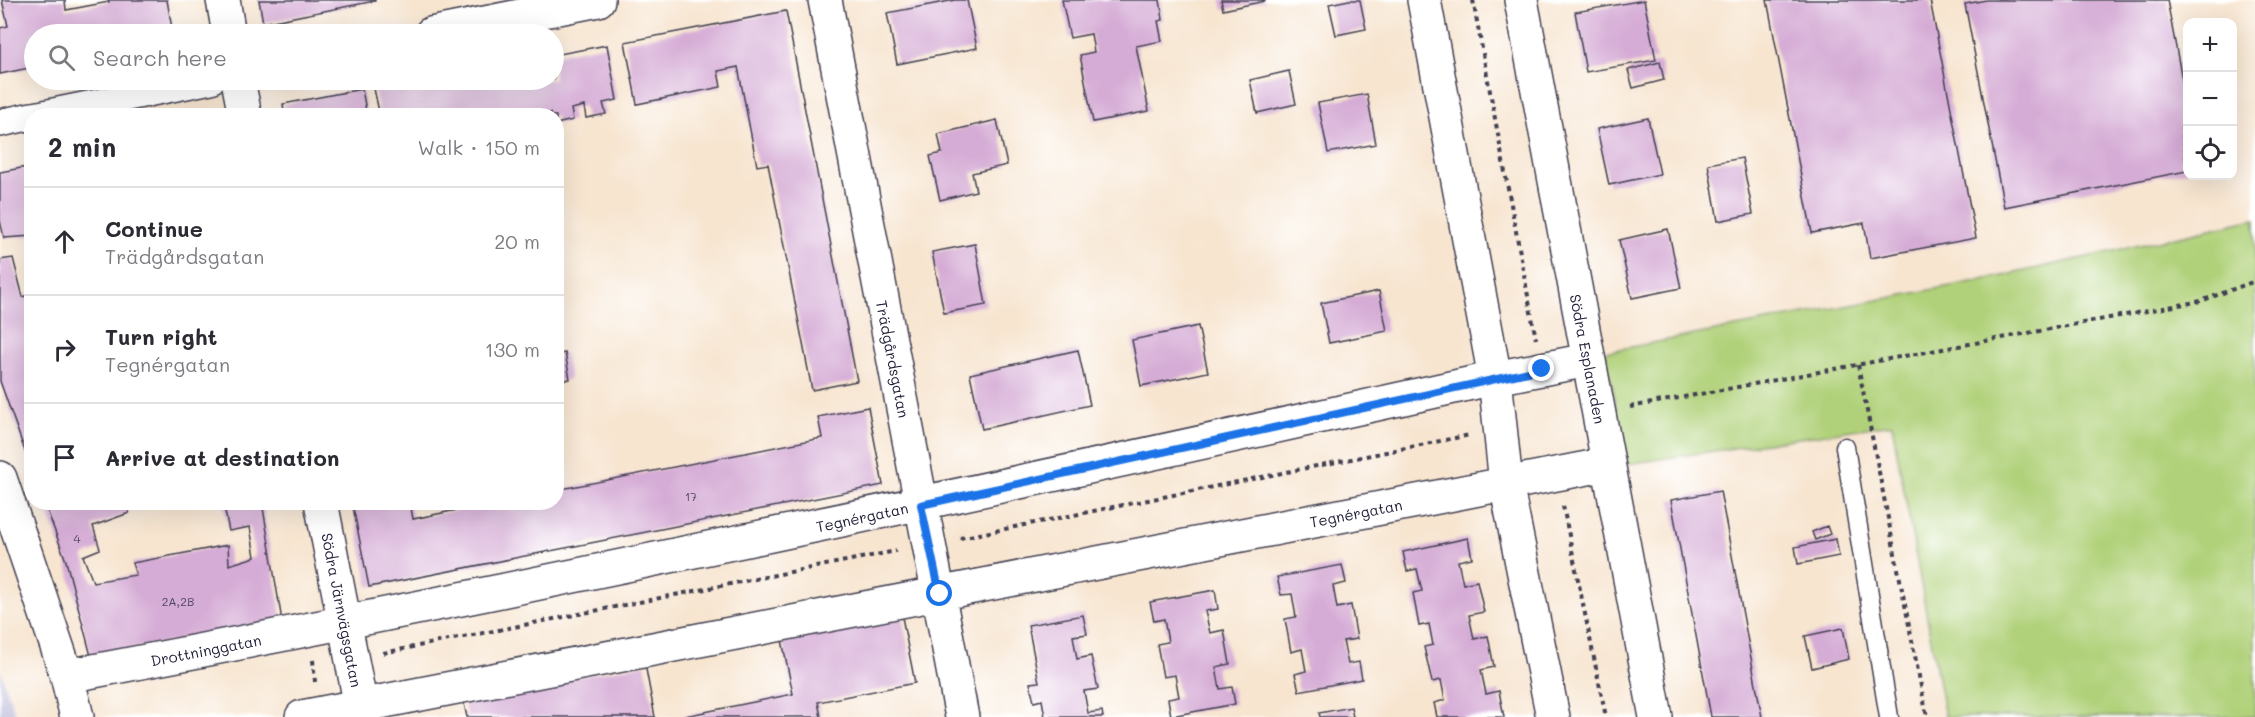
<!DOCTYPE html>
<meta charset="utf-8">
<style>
body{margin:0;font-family:Mali,sans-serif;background:#f2f2f3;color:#2b2b33}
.controls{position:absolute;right:18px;top:18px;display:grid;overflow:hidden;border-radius:12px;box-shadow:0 6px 24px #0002}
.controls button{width:54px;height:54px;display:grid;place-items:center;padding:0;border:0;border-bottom:2px solid #e1e1e2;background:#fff;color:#2b2b33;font:30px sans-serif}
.stop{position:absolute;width:18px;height:18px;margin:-14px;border:4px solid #1a73e8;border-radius:50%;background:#fff}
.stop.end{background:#1a73e8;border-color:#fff;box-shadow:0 2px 6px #0008}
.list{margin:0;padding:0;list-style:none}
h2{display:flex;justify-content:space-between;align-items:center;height:78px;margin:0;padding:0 24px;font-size:26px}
h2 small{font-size:20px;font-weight:400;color:#7c7c81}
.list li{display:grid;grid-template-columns:39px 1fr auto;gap:18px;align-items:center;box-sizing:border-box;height:108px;padding:0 24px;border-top:2px solid #e1e1e2}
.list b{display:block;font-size:22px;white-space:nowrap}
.list p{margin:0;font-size:20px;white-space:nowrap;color:#7c7c81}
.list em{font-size:20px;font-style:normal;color:#7c7c81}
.icon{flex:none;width:33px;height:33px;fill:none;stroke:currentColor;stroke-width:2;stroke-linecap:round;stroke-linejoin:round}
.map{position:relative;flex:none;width:2255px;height:717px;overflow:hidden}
.search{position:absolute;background:#fff;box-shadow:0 6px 24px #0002;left:24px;top:24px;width:540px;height:66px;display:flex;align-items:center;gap:15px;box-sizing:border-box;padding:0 21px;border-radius:33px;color:#7c7c81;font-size:22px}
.panel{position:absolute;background:#fff;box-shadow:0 6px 24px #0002;left:24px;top:108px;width:540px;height:402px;border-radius:24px}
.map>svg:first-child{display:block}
.industrial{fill:#c2c1dc}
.green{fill:#b0d179;stroke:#697a5a;stroke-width:1.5}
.building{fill:#d5acd5}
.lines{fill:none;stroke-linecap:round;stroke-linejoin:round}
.service-casing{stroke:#423f51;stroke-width:21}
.pedestrian-casing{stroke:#423f51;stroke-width:30}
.minor-casing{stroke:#423f51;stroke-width:36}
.tertiary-casing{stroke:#423f51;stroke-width:36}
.path{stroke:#423f51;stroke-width:4;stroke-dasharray:4.5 4.5;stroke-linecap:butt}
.service{stroke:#fff;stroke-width:18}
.pedestrian{stroke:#fff;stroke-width:27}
.minor{stroke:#fff;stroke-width:33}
.tertiary{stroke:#fff;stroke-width:33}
.route{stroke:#1a73e8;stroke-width:8}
.labels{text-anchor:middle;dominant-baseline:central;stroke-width:4.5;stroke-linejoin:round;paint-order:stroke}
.number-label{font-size:12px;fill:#4f4462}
.street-label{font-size:15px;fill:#22223b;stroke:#fff}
</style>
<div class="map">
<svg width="2255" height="717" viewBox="0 0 2255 717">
<rect width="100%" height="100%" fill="#fff"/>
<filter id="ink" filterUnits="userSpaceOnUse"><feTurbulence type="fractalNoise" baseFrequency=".0167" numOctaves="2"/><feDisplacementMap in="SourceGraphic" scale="12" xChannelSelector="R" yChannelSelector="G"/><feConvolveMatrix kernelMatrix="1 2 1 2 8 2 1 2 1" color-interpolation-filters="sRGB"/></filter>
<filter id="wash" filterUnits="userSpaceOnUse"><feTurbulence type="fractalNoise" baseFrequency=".008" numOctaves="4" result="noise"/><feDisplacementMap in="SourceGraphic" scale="24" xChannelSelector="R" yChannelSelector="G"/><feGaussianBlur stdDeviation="1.35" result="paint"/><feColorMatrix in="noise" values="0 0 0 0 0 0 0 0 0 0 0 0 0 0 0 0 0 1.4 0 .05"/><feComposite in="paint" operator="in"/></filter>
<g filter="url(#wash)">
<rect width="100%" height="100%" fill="#f7e5d0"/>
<path class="industrial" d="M0 669 16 717H0Z"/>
<path class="green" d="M2255 219V717H1945L1892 424 1628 464 1605 352 1998 277Z"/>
<g id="blocks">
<path class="building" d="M2 0H65L66 10 109 2 108 0H167L173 34H34V67L0 74V28L8 26Z
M259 0H375V1L263 23Z
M955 0H967L977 48 897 64 887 13Z
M1062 0H1160L1163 20 1158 21 1162 41 1136 46 1149 111 1093 122 1080 55 1094 52 1091 34 1070 38Z
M1221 0H1265V1L1223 10Z
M1349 0H1360L1366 29 1336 35 1329 4Z
M1644 0 1656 60 1586 72 1575 12Z
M1767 0H1930L1976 238 1870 258 1864 223 1812 233Z
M1986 0H2167L2187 106V126L2181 128 2187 171 2004 207 1965 4Z
M786 11 857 381 812 390 768 164 757 166 738 67 718 71 721 87 637 104 625 42Z
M607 45 617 100 603 103 606 114 586 118 584 106 571 109 573 120 556 124V116H551L550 113 536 116H380L374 89 424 80H554V55Z
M1660 62 1664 80 1633 88 1628 70Z
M1289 71 1296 104 1257 113 1250 80Z
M362 89 367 116H274L284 112 283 104Z
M1367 94 1376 144 1328 153 1318 103Z
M1648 118 1660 174 1609 185 1597 129Z
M997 120 1007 165 972 173 976 191 940 200 930 156 942 153 938 134Z
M1742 158 1753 214 1718 221 1708 164Z
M32 166V236L4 238 0 220V172Z
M1668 229 1681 288 1632 298 1619 240Z
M975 244 986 305 944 313 932 252Z
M13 258 23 297 32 293 31 468 0 381V260Z
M1379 291 1387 331 1329 343 1321 303Z
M1198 326 1208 372 1141 386 1132 340Z
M1078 350 1090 405 982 429 970 374Z
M565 353 570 379 556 382V355Z
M868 407 883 485 369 587 352 502H410L413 519 495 502H556V490L822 438 818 417Z
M1720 491 1762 717H1711L1671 500Z
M44 502H126L129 513 93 526 100 549 83 556 93 582 136 575 132 563 228 545 229 565 255 557 250 527 229 531 223 502H262L282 621 91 656 66 561Z
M1827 526 1830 534 1815 540 1812 532Z
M1468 538 1472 558 1458 561 1463 584 1477 581 1484 612 1469 615 1474 639 1488 636 1494 667 1481 670 1486 694 1499 691 1504 717H1437L1434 703 1445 700 1441 680 1432 682 1424 647 1433 645 1429 624 1419 626 1413 593 1422 591 1417 569 1407 571 1403 552Z
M1836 539 1839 556 1798 564 1795 547Z
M1342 565 1346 583 1333 586 1337 608 1351 605 1357 639 1343 641 1348 664 1359 662 1362 679 1299 691 1295 674 1306 671 1302 649 1291 652 1285 619 1296 617 1292 594 1281 595 1277 577Z
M1215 590 1218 609 1205 611 1210 633 1224 630 1230 664 1216 667 1220 689 1232 687 1235 704 1171 716 1168 699 1179 697 1175 675 1163 677 1157 644 1168 642 1164 619 1154 621 1150 602Z
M1083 615 1087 634 1073 636 1077 659 1091 656 1098 689 1084 691 1088 713 1102 711 1103 717H1045L1042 700 1034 702 1030 683 1039 682 1028 625Z
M902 617 915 683 818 702 821 717H680L793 694 782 640Z
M1843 628 1849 659 1812 668 1805 636Z
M645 664 655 717H467L463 699Z
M1351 707 1353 717H1320L1319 713Z"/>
</g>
</g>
<g filter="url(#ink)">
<use href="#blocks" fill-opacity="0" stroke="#423f51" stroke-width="1.5"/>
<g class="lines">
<g class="service-casing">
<path id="service" d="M1845 447 1889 717"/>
</g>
<g class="pedestrian-casing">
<path id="pedestrian" d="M34 116 211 80
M0 123 32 116"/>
</g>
<g class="minor-casing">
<path id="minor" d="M825 0 962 717
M1424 0 1495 378 1506 484 1553 717
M1521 0 1656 717
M431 34 598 0
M0 478 67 676 77 717
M67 676C545 586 1020 483 1495 378L1588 360
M302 717 1608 464"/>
</g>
<g class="tertiary-casing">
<path id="tertiary" d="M223 0 229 34
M238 80 245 116
M321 502 363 717"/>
</g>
<path class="path" d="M1473 0 1536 339
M1858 365 1927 717
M1630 407 2201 301 2255 281
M1563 506 1606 717
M960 538 1470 435
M383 653 896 551
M313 660 315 682"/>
<use href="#service" class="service"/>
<use href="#pedestrian" class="pedestrian"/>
<use href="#minor" class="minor"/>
<use href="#tertiary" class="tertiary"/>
</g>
</g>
<g class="lines" filter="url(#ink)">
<path class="route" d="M940 594 921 505 1542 369"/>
</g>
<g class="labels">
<g class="number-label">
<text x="691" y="496">17</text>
<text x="77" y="538">4</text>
<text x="178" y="601">2A,2B</text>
</g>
<g class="street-label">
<text transform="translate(893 359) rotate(79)">Trädgårdsgatan</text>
<text transform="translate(1588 359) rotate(79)">Södra Esplanaden</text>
<text transform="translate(1356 513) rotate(-11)">Tegnérgatan</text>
<text transform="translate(862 517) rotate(-12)">Tegnérgatan</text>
<text transform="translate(342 610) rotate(79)">Södra Järnvägsgatan</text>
<text transform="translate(206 650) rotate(-11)">Drottninggatan</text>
</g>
</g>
</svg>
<div class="controls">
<button>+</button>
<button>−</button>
<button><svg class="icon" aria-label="locate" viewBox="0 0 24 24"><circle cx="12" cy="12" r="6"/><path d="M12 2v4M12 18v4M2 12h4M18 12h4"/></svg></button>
</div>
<div class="stop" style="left:940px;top:594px"></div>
<div class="stop end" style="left:1542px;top:369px"></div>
<div class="search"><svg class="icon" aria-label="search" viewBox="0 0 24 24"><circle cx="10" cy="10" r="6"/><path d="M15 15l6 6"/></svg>Search here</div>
<section class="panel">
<h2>2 min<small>Walk · 150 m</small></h2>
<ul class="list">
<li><svg class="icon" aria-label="ahead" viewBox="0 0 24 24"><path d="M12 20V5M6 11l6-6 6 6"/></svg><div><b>Continue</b><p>Trädgårdsgatan</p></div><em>20 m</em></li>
<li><svg class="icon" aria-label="right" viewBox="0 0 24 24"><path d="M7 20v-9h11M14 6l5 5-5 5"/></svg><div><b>Turn right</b><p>Tegnérgatan</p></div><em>130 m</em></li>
<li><svg class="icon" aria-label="arrive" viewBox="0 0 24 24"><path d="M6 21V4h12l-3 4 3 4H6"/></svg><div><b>Arrive at destination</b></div></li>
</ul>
</section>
</div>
